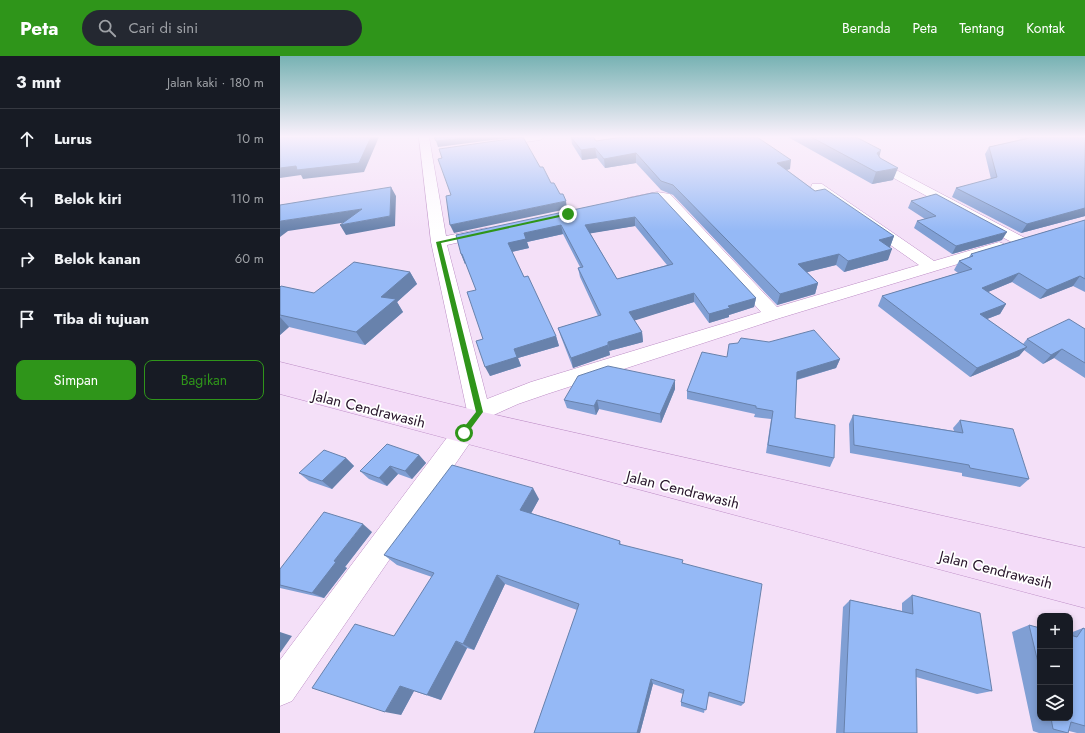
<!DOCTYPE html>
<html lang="id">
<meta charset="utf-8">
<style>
body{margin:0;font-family:Jost,sans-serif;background:#242831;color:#f1f3f6}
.controls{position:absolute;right:12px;bottom:12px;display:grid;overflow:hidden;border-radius:8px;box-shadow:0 2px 6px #0003}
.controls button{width:36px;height:36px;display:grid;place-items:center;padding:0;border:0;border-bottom:1px solid #363941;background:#171b24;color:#f1f3f6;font:20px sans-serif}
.stop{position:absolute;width:12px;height:12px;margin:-9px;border:3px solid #2f951a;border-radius:50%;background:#fff}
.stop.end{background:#2f951a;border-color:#fff;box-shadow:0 1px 4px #0008}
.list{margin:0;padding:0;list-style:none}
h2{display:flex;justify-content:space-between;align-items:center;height:52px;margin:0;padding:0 16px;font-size:17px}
h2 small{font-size:13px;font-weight:400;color:#9ea1a6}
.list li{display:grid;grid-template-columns:26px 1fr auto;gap:12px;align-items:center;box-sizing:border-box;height:60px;padding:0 16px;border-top:1px solid #363941}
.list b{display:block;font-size:15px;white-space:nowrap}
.list em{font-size:13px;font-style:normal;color:#9ea1a6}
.actions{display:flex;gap:8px;padding:12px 16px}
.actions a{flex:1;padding:9px 0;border:1px solid #2f951a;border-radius:8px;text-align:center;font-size:14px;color:#2f951a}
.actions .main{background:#2f951a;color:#fff}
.icon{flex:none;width:22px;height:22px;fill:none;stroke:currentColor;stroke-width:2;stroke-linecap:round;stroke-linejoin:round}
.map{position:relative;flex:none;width:805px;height:677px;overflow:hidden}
header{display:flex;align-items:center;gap:24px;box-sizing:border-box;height:56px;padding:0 20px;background:#2f951a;color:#fff}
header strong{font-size:19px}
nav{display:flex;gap:22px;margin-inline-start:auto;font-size:14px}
.search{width:280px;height:36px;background:#242831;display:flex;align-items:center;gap:10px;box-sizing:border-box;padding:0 14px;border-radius:22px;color:#9ea1a6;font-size:15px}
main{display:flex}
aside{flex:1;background:#171b24}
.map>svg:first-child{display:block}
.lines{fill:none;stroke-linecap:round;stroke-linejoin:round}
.minor-casing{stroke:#bc8cc5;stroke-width:1}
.secondary-casing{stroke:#bc8cc5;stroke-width:1}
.minor{fill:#fff;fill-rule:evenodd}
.secondary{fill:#f4dcf8;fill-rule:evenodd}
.wall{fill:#809fd4;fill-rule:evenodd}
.shaded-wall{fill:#6882ac}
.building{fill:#95b9f6;stroke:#6882ac;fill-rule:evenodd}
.route{fill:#2f951a}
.labels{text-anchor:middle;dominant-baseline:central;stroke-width:3.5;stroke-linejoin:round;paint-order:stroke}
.street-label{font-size:15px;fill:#28152b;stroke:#fff}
</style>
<header>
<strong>Peta</strong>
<div class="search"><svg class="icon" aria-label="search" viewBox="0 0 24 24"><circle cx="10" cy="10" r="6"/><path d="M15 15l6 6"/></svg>Cari di sini</div>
<nav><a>Beranda</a><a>Peta</a><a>Tentang</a><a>Kontak</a></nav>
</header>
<main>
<aside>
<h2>3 mnt<small>Jalan kaki · 180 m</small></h2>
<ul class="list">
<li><svg class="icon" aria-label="ahead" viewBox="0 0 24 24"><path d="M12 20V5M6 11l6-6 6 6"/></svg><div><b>Lurus</b></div><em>10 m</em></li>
<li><svg class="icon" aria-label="left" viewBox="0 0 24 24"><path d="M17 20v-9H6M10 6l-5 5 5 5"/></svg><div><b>Belok kiri</b></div><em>110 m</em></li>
<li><svg class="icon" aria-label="right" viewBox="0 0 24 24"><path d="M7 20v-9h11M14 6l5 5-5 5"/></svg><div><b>Belok kanan</b></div><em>60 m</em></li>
<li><svg class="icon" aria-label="arrive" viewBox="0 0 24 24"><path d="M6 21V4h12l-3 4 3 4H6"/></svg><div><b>Tiba di tujuan</b></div></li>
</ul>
<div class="actions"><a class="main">Simpan</a><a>Bagikan</a></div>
</aside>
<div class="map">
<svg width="805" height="677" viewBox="0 0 805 677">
<rect width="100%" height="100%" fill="#f4e0f8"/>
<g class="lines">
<g class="minor-casing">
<path id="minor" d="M139 81H149L166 180 206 172 211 173 213 176 211 179 167 189 207 343 251 326 481 256 381 144 352 149 347 148 345 145 347 142 377 136 390 138 497 251 639 209 532 134 531 131 532 128H542L654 205 719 186 724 188 727 191 724 194 500 262 267 338 238 348 207 362 12 645 0 650V604L187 355 151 186Z
M239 81H265L260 84 215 90 210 87 215 84Z
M601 106 745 182 748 185 745 188 740 190 735 188 597 113 595 110 597 107Z"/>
</g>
<g class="secondary-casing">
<path id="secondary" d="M0 306 194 354 805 492V552L0 338V322L36 331 0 322Z"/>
</g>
<use href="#minor" class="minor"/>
<use href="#secondary" class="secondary"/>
</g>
<path class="wall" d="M291 81H313L316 85 510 113 507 114 535 135 614 180 610 191H609L608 204 564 216 556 209 527 216 538 227 535 238 497 249 393 139 381 134 356 107 325 112 317 102 302 104 292 88Z
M508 81H576L599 101 613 124 592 128Z
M736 81H805V160L741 177 672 141 676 132 711 123 705 98 709 91 742 83Z
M372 137 476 242 474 251 449 259V261L429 267 414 246 354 264 362 276 363 286 329 295 330 299 293 312 281 281 278 272 318 260 300 221 298 212 300 211 283 178 247 186 249 192 232 196 244 221 276 280 279 290 238 302 241 310 210 320 203 283 196 234 186 207 185 208 181 198ZM355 170 387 209 337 223 310 177Z
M631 145 722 184 672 198 634 172 637 165 645 163 628 152Z
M805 164V236L793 230 760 243 732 226 708 236 726 248 720 258 707 263 743 288 747 283 805 273V322L774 302 763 308 744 294 739 300 690 321 598 250 602 240 678 217 674 214 679 205 689 201 691 198Z
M130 216 137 228 117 246 123 256 85 289 9 271 0 279V231L34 237Z
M447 301 560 303 556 312 517 324 515 362 554 402 550 411 486 397 491 363 474 361 475 358 407 343V335Z
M395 333 381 367 319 353 316 359 287 352 284 344Z
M573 359 674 375 673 372 680 364 749 423 740 431 682 420V417L570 397 569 368Z
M139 399 146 407 132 423 118 418 107 430 89 423 80 415Z
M66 402 74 410 52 433 29 425 19 417Z
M259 443 251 457 340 485 341 489 403 507 464 647 461 650 428 640 424 657 401 650V646L403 638 373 628 360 677H254L297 554 225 528 194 594 187 592 161 644 134 635 121 659 114 580 152 521 117 509 104 499Z
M92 476 65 511 67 512 44 542 0 532V513Z
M632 539 712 635 697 638 636 621 637 677H556L563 551 570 544 622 555V547Z
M749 569 760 572V662H790V577L803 572 805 573V677H797L789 675 788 677H759L753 675 732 576Z"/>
<path class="shaded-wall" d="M91 81H99L84 116 23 123 21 119 0 122V112Z
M193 81H235L158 91 156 85Z
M315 92 317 102 302 104 301 94Z
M601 94 598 106 597 97Z
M356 97V107L325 112 324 103Z
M511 104 510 113 495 116 497 107Z
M618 112 613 124 592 128 596 116Z
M111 131 116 140 115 170 66 179 60 169 110 160Z
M286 145 287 153 174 177 170 169Z
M805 152V160L741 177 747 168Z
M82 153 88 163 8 175 0 181V166L1 165Z
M355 161V170L307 178 305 169Z
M281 169 283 178 247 186 249 192 231 196 228 187 244 177Z
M727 176 722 184 672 198 676 190Z
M614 180 610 191 595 195 599 184Z
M612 193 608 204 564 216 568 205Z
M181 198H182L186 207 185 208Z
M559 198 556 209 516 219 518 208Z
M130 216 137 228 117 246 123 256 85 289 76 276 101 241Z
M739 217 732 226 696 241 702 232Z
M800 220 793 230 760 243 767 234Z
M538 227 535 238 497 249 500 238Z
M414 237V246L350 266 349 256Z
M476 242 474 251 449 259V261L429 267V258L448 250Z
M726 248 720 258 694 268 700 258Z
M0 261 9 271 0 279Z
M362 276 363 286 329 295 328 286Z
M276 280 279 290 238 302 241 310 210 320 205 311 234 293Z
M328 289 330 299 293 312 291 302Z
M747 291 739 300 690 321 697 312Z
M782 293 774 302 763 308 771 299Z
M560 303 556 312 515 324 517 316Z
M395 324V333L381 367 380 358Z
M317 344 319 353 316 359 314 350Z
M139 399 146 407 132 423 125 415Z
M66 402 74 410 52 433 42 425Z
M110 410 118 418 107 430 99 422Z
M253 432 259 443 247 465 240 454Z
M83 468 92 476 65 511 67 512 44 542 32 537 54 505Z
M217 519 225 528 194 594 183 588Z
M0 576 12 580 0 597Z
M176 585 187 592 161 644 147 639Z
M371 623 373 628 360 677H357Z
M120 630 134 635 121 659 105 656Z"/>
<path class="building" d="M0 81H91L79 107 17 114 16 110 0 112Z
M154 81H193L156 85Z
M243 81 260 111H263L271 127H274L280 138H283L286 145 170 169 166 140 171 139 158 103 162 102 159 93Z
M291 81H313L316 85 343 81H477L511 104 497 107 535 135 545 133 614 180 599 184 612 193 568 205 559 198 518 208 538 227 500 238 393 129 381 125 356 97 324 103 315 92 301 94Z
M531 81H576L601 94 597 97 600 102 618 112 596 116Z
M754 81H805V152L747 168 676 132 717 121 709 91Z
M111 131 110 160 60 169 82 153 1 165 0 166V149Z
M372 137H378L476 242 448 250 450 252 429 258 414 237 349 256 362 276 328 286V289L291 302 278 272 321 259 298 212 303 211 281 169 244 177 246 183 228 187 244 221 248 220 276 280 234 293 237 301 205 311 196 285 203 283 187 236 196 234 182 198H181L176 179ZM355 161 393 208 337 223 305 169Z
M656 138 727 176 676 190 637 165 656 160 631 145Z
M805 164V223L800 220 767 234 739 217 702 232 726 248 700 258 747 291 697 312 602 240 692 213 679 205 693 200 691 198Z
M74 206 130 216 101 241 116 243 76 276 0 259V231L1 230 34 237Z
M789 263 805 273V307L782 293 771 299 747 283Z
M534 274 560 303 517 316 515 362 555 369 554 402 488 389 493 355 476 352V350L407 335 422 296 447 301 449 288 458 287 461 282 489 286Z
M328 310 395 324 380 358 317 344 314 350 284 344 298 320Z
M573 359 683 377 680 364 733 373 749 423 690 412 689 409 574 389Z
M107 388 139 399 125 415 110 410 99 422 80 415Z
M44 394 66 402 42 425 19 417Z
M172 409 253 432 240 454 340 485 339 488 403 504 402 507 482 528 464 647 429 636 426 654 401 646 404 634 371 623 357 677H254L299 548 217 519 183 588 176 585 147 639 120 630 105 656 32 632 75 568 114 580 154 517 104 499Z
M44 456 83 468 54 505 56 506 32 537 0 529V513Z
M632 539 700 557 712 635 636 613 637 677H564L570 544 633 558Z
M749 569 760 572V615Z
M803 572 805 573V670L791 666 788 677 773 673 771 662H790V579L797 581Z"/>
<linearGradient id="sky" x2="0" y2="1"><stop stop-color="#77b2b3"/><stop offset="0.46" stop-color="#faf1fc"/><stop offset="1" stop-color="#faf1fc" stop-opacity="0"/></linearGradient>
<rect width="805" height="175" fill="url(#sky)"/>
<path class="route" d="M288 157 289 159 161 187 203 356 186 379H181V375L196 356 156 186Z"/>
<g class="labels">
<g class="street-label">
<text transform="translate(89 353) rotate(14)">Jalan Cendrawasih</text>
<text transform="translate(403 434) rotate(14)">Jalan Cendrawasih</text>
<text transform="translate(716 514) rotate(14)">Jalan Cendrawasih</text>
</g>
</g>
</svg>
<div class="controls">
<button>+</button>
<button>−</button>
<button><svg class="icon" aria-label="layers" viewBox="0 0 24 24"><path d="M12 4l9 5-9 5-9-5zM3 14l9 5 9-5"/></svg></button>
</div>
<div class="stop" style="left:184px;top:377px"></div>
<div class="stop end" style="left:288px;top:158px"></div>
</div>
</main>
